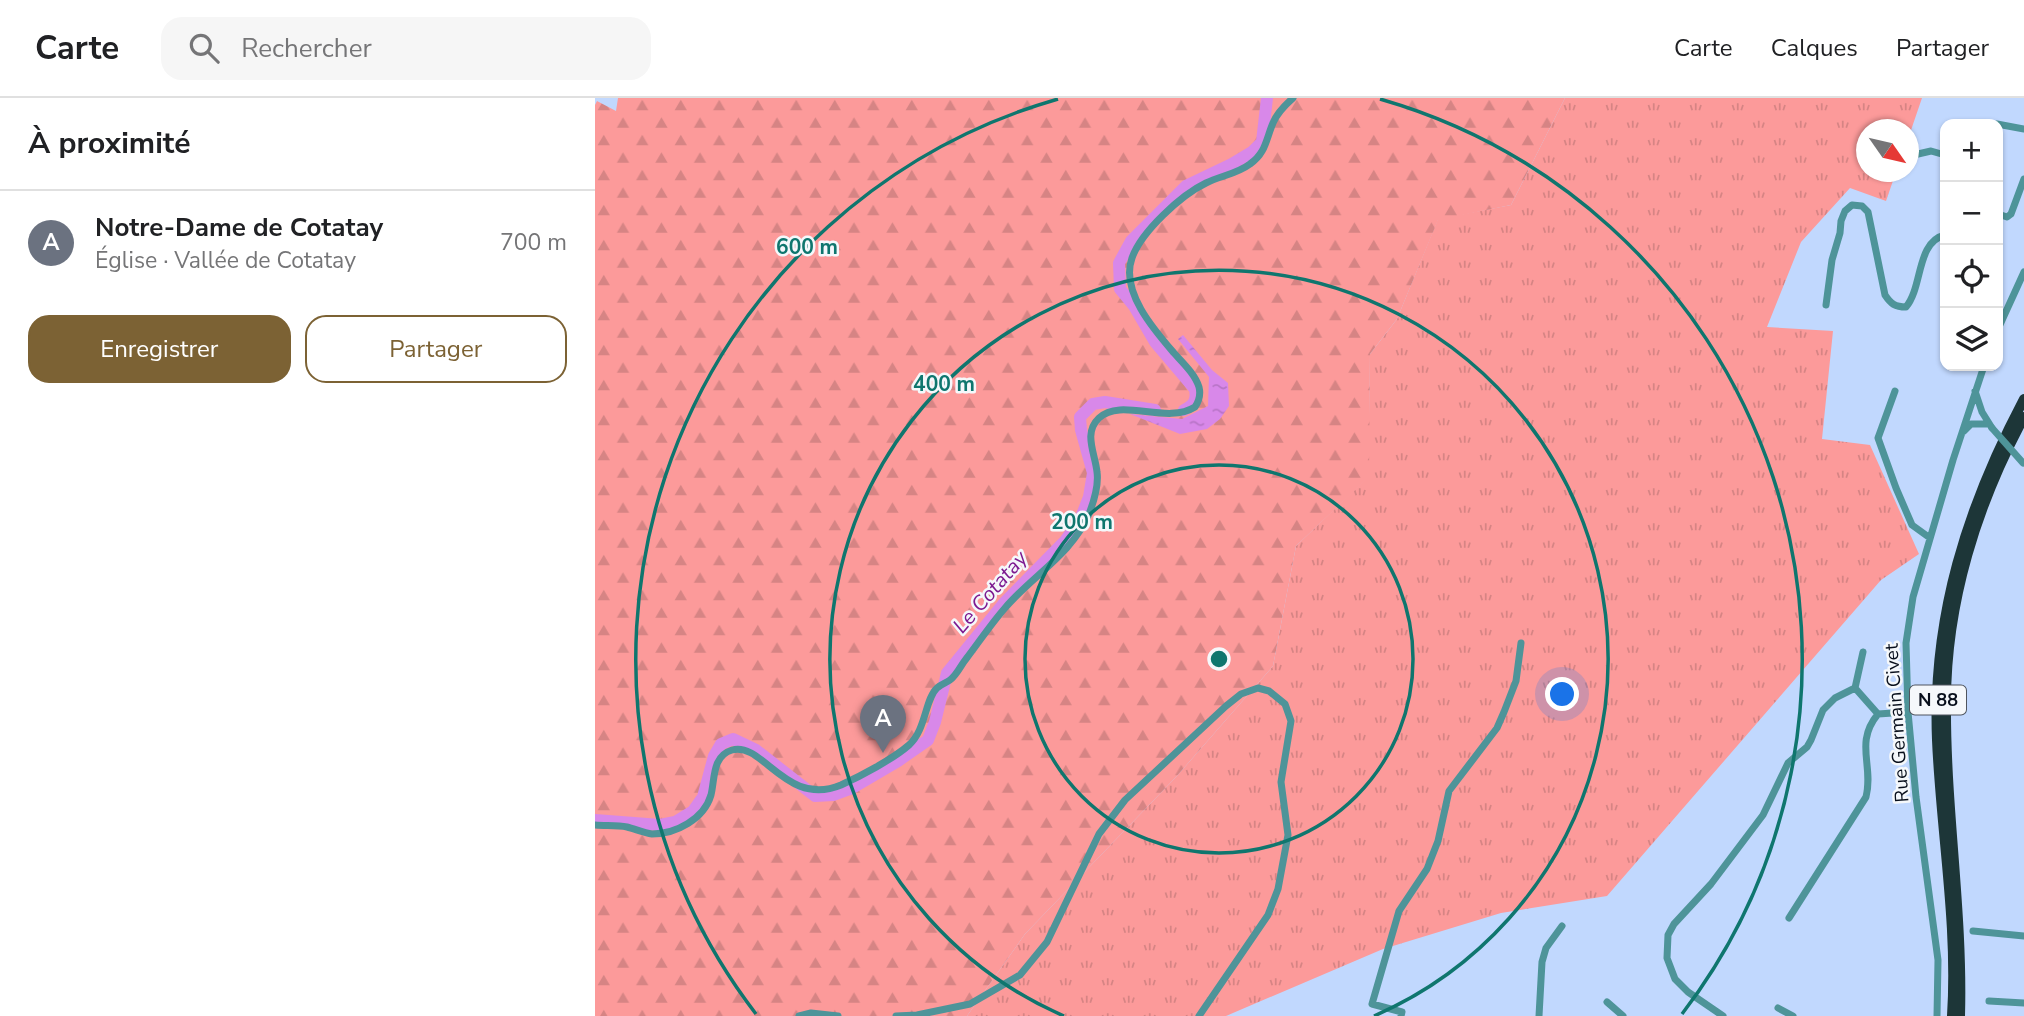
<!DOCTYPE html>
<html lang="fr">
<meta charset="utf-8">
<style>
body{margin:0;font-family:"Nunito Sans",sans-serif;background:#f6f6f6;color:#202124}
.controls{position:absolute;right:21px;top:21px;display:grid;overflow:hidden;border-radius:14px;box-shadow:0 2px 5px #0004}
.controls button{width:63px;height:63px;display:grid;place-items:center;padding:0;border:0;border-bottom:2px solid #e0e0e0;background:#fff;color:#202124;font:35px sans-serif}
.compass{position:absolute;left:1261px;top:21px;width:63px;height:63px;border-radius:50%;background:#fff;box-shadow:0 2px 5px #0004;rotate:124deg}
.you{position:absolute;left:968px;top:597px;width:24px;height:24px;margin:-18px;border:5px solid #fff;border-radius:50%;background:#1a73e8;box-shadow:0 0 0 10px #1a73e833}
.badge{display:grid;place-items:center;width:46px;height:46px;border-radius:50%;background:#7c6234;color:#fff;font-size:23px;font-weight:700}
.pin{position:absolute;translate:-50% -58px;filter:drop-shadow(0 2px 4px #0008)}
.pin::after{content:'';position:absolute;top:37px;width:24px;height:21px;background:inherit;clip-path:polygon(0 0,100% 0,50% 100%)}
.list{margin:0;padding:0;list-style:none}
h2{display:flex;justify-content:space-between;align-items:center;height:91px;margin:0;padding:0 28px;font-size:30px}
h2 small{font-size:23px;font-weight:400;color:#757577}
.list li{display:grid;grid-template-columns:46px 1fr auto;gap:21px;align-items:center;box-sizing:border-box;height:105px;padding:0 28px;border-top:2px solid #e0e0e0}
.list b{display:block;font-size:26px;white-space:nowrap}
.list p{margin:0;font-size:23px;white-space:nowrap;color:#757577}
.list em{font-size:23px;font-style:normal;color:#757577}
.actions{display:flex;gap:14px;padding:21px 28px}
.actions a{flex:1;padding:16px 0;border:2px solid #7c6234;border-radius:21px;text-align:center;font-size:24px;color:#7c6234}
.actions .main{background:#7c6234;color:#fff}
.icon{flex:none;width:38px;height:38px;fill:none;stroke:currentColor;stroke-width:2;stroke-linecap:round;stroke-linejoin:round}
.map{position:relative;flex:none;width:1429px;height:918px;overflow:hidden}
header{display:flex;align-items:center;gap:42px;box-sizing:border-box;height:98px;padding:0 35px;background:#fff;border-bottom:2px solid #e0e0e0}
header strong{font-size:33px}
nav{display:flex;gap:38px;margin-inline-start:auto;font-size:24px}
.search{width:490px;height:63px;background:#f6f6f6;display:flex;align-items:center;gap:18px;box-sizing:border-box;padding:0 24px;border-radius:21px;color:#757577;font-size:26px}
main{display:flex}
aside{flex:1;background:#fff}
.map>svg:first-child{display:block}
.grass{fill:url(#grass-tufts)}
.forest{fill:url(#forest-firs)}
.water{fill:url(#water-ripples)}
.lines{fill:none;stroke-linecap:round;stroke-linejoin:round}
.river{stroke:#d888e9;stroke-width:12}
.minor{stroke:#4e9499;stroke-width:7}
.highway{stroke:#1d3638;stroke-width:10}
.minor-bridge{stroke:#4e9499;stroke-width:7}
.ring{fill:none;stroke:#0f766e;stroke-width:3.5}
.labels{text-anchor:middle;dominant-baseline:central;stroke-width:5;stroke-linejoin:round;paint-order:stroke}
.shield{fill:#f5f8fb;stroke:#4f555f;stroke-width:2}
.shield-label{font-size:18px;font-weight:bold;fill:#080f1c}
.street-label{font-size:19px;fill:#080f1c;stroke:#f5f8fb}
.water-label{font-size:21px;font-style:italic;fill:#7d1a90;stroke:#f5f8fb}
.centre{fill:#0f766e;stroke:#f5f8fb;stroke-width:3.5}
.ring-label{font-size:21px;text-anchor:middle;font-weight:bold;fill:#0f766e;stroke:#f5f8fb;stroke-width:5;stroke-linejoin:round;paint-order:stroke}
</style>
<header>
<strong>Carte</strong>
<div class="search"><svg class="icon" aria-label="search" viewBox="0 0 24 24"><circle cx="10" cy="10" r="6"/><path d="M15 15l6 6"/></svg>Rechercher</div>
<nav><a>Carte</a><a>Calques</a><a>Partager</a></nav>
</header>
<main>
<aside>
<h2>À proximité<small></small></h2>
<ul class="list">
<li><span class="badge" style="background:#6b7280">A</span><div><b>Notre-Dame de Cotatay</b><p>Église · Vallée de Cotatay</p></div><em>700 m</em></li>
</ul>
<div class="actions"><a class="main">Enregistrer</a><a>Partager</a></div>
</aside>
<div class="map">
<svg width="1429" height="918" viewBox="0 0 1429 918">
<defs>
<pattern id="grass-tufts" width="24" height="20" patternUnits="userSpaceOnUse" patternTransform="scale(1.75)"><rect width="24" height="20" fill="#fc9a9a"/><path d="M3 7l-1-3M5 7V3M7 7l1-3M15 17l-1-3M17 17v-4M19 17l1-3" fill="none" stroke="#d68484"/></pattern>
<pattern id="forest-firs" width="22" height="20" patternUnits="userSpaceOnUse" patternTransform="scale(1.75)"><rect width="22" height="20" fill="#fc9a9a"/><path d="M5 1l3.5 6h-7zM16 11l3.5 6h-7z" fill="#d68484"/></pattern>
<pattern id="water-ripples" width="26" height="14" patternUnits="userSpaceOnUse" patternTransform="scale(1.75)"><rect width="26" height="14" fill="#d888e9"/><path d="M2 4q2-2 4 0t4 0M15 11q2-2 4 0t4 0" fill="none" stroke="#b874c7"/></pattern>
</defs>
<rect width="100%" height="100%" fill="#c1d8fe"/>
<path class="grass" d="M970 0H1327L1314 38V32H1272V74H1301L1291 103 1255 90 1206 144 1172 229 1238 233 1227 341 1275 347 1324 456 1286 482 1012 798 906 815 788 851 631 918H372L430 836 581 679 678 568 701 448 773 379 775 256 802 221 843 121 916 107Z"/>
<path class="forest" d="M23 0H970L916 107 843 122 802 221 775 256 774 379 701 448 678 568 581 679 430 836 372 918H0V7L2 3 21 13Z"/>
<path class="water" d="M588 237 617 272 633 285 634 308 625 321 612 331 585 336 535 316 587 321 613 308 614 279 583 241Z"/>
<g class="lines">
<path class="river" d="M589 312C599 307 602 302 600 291L560 244 539 208 525 191 524 165 536 143 591 88 637 66 657 54 667 44 672 0
M0 722 65 727 80 724 98 713 108 699 119 658 126 646 138 641 161 652 220 698 238 697 257 690 303 663 333 642 340 624 352 575 409 505 470 443 485 422 494 399 498 375 486 332 485 319 498 306 510 304 560 312"/>
<path class="minor" d="M1402 26 1429 31
M1323 56 1336 53 1350 57
M1403 116 1412 119 1416 116 1429 81
M1231 207 1237 162 1245 135 1246 123 1250 113 1257 107 1267 108 1273 114 1290 197C1296 206 1300 209 1311 209 1328 189 1321 144 1350 137
M1403 231 1429 174
M1300 293 1283 340 1301 390 1317 427 1335 440
M1380 293 1387 314 1397 330
M1369 333 1376 326H1393
M1268 554 1260 590 1283 616
M0 727C10 728 22 727 32 729 40 731 49 735 57 736 81 736 109 721 116 697 120 681 117 658 137 652 168 643 191 710 246 687 266 678 298 661 314 647 331 632 330 601 342 590 346 586 351 585 355 582 362 577 366 567 371 561 384 544 396 526 410 510 437 478 477 456 494 416 499 403 504 388 502 374 500 355 488 335 504 320 526 299 571 327 600 309 604 303 606 297 604 289 600 276 588 265 579 255 559 232 525 193 537 160 546 134 586 97 611 85 625 78 642 76 655 66 671 55 671 41 678 25 682 15 690 7 698 0
M1194 820 1271 699C1279 667 1259 645 1283 616L1313 614
M1378 833 1429 838
M1394 903 1429 905
M1012 904 1028 918
M1183 910 1198 918
M204 918 216 915 243 918
M301 918 322 917 375 906 425 877 452 844 504 736 530 702 631 608 646 596 663 590 674 593 690 606 696 623 686 684 693 737 683 791 673 817 604 918
M806 918 807 914 777 906 804 813 832 771 843 743 854 693 902 630 909 614 921 583 926 545
M944 918 947 864 951 850 967 828
M1128 918 1093 894 1080 881 1072 860 1073 837 1079 826 1116 786 1168 717 1193 665 1212 649 1216 642 1228 612 1240 600 1260 590
M1342 918 1343 862 1321 699 1313 614 1311 545 1318 499 1358 362 1389 268"/>
<path class="highway" d="M1357 918C1363 826 1346 734 1342 642 1337 519 1372 409 1429 301
M1365 918C1368 813 1350 709 1351 604 1351 504 1382 406 1429 319"/>
<path class="minor-bridge" d="M1397 330 1428 365"/>
</g>
<g class="ring">
<circle cx="624" cy="561" r="194"/>
<path d="M469 918A389 389 0 1 1 779 918"/>
<path d="M161 916A583 583 0 0 1 463 1M785 1A583 583 0 0 1 1087 916"/>
</g>
<g class="labels">
<rect class="shield" x="1315" y="587.5" width="56" height="29" rx="5"/>
<g class="shield-label">
<text x="1343" y="602">N 88</text>
</g>
<g class="street-label">
<text transform="translate(1302 625) rotate(-94)">Rue Germain Civet</text>
</g>
<g class="water-label">
<text transform="translate(395 494) rotate(-49)">Le Cotatay</text>
</g>
</g>
<circle cx="624" cy="561" r="10" class="centre"/>
<g class="ring-label">
<text x="212" y="156">600 m</text>
<text x="349" y="293">400 m</text>
<text x="487" y="431">200 m</text>
</g>
</svg>
<div class="controls">
<button>+</button>
<button>−</button>
<button><svg class="icon" aria-label="locate" viewBox="0 0 24 24"><circle cx="12" cy="12" r="6"/><path d="M12 2v4M12 18v4M2 12h4M18 12h4"/></svg></button>
<button><svg class="icon" aria-label="layers" viewBox="0 0 24 24"><path d="M12 4l9 5-9 5-9-5zM3 14l9 5 9-5"/></svg></button>
</div>
<svg class="compass" viewBox="-18 -18 36 36"><path d="M0-13l5 13h-10z" fill="#e53935"/><path d="M0 13l5-13h-10z" fill="#757577"/></svg>
<div class="you"></div>
<div class="pin badge" style="left:288px;top:655px;background:#6b7280">A</div>
</div>
</main>
